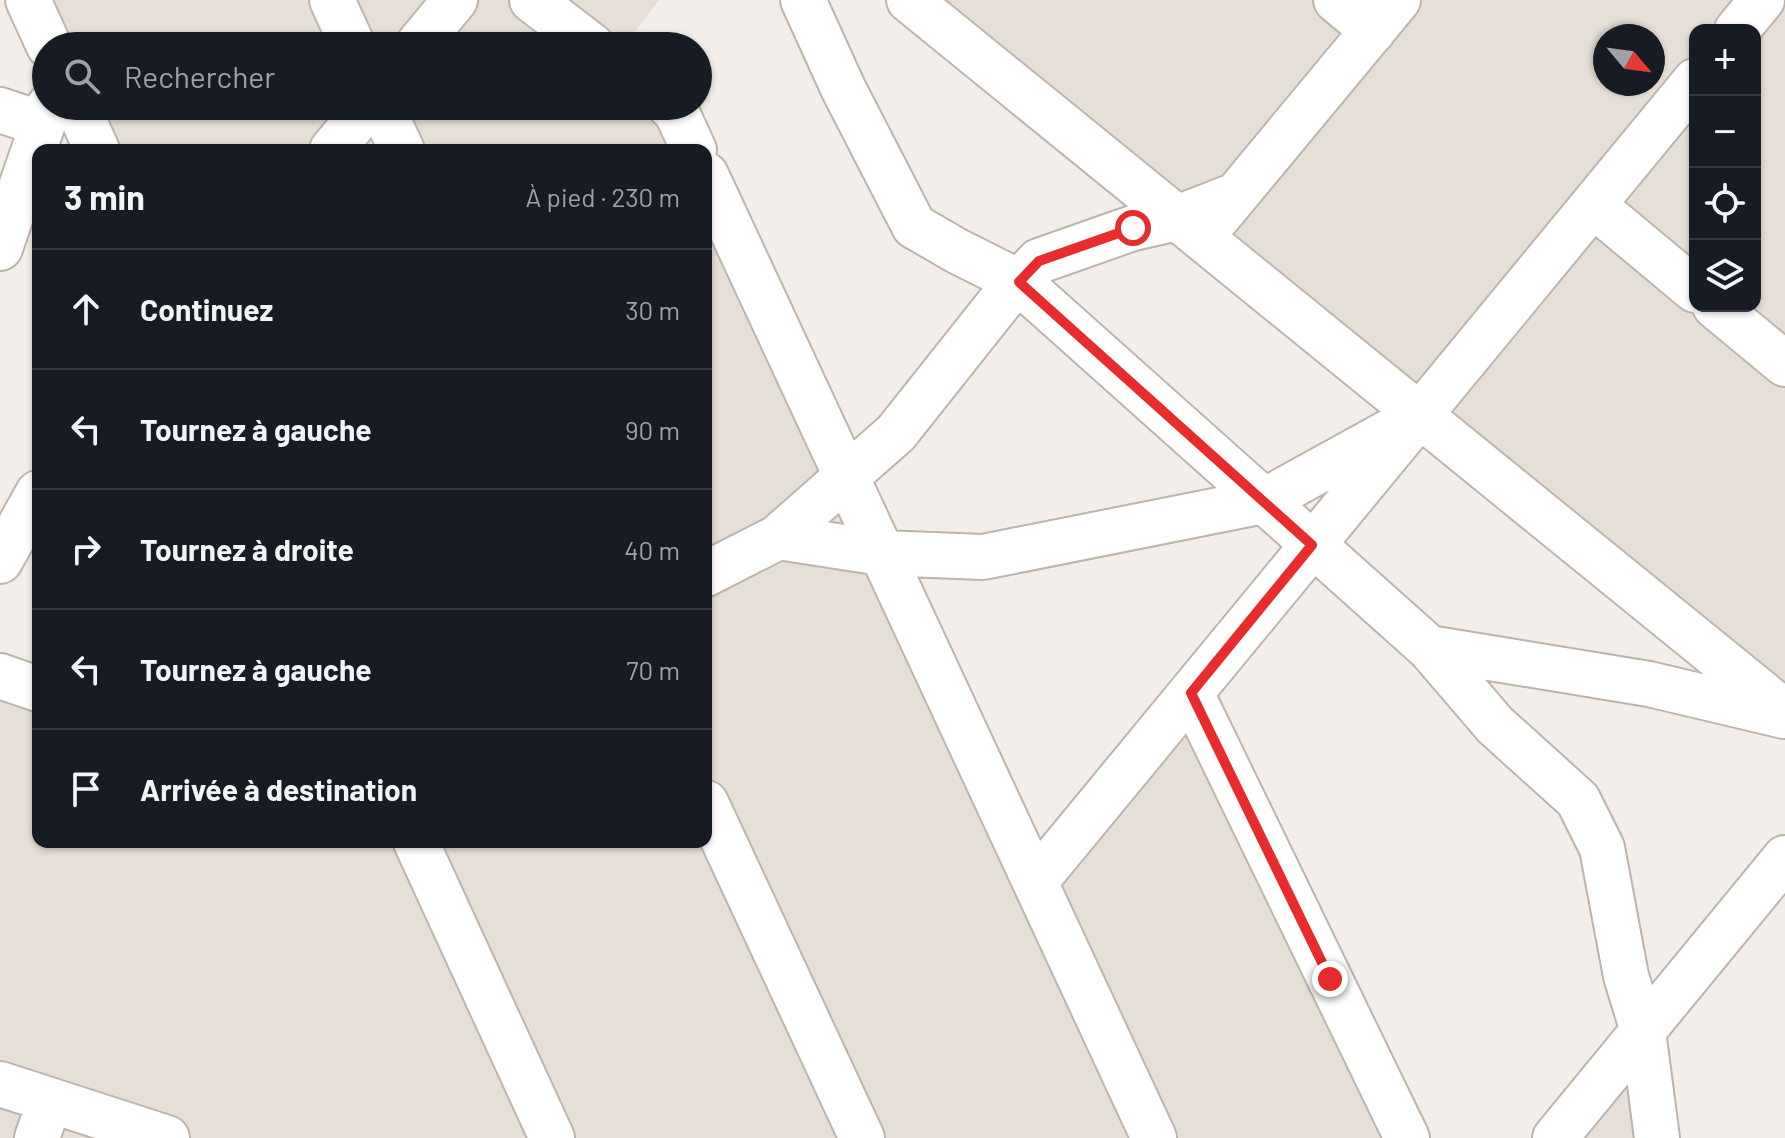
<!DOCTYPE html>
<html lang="fr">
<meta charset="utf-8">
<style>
body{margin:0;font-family:Barlow,sans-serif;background:#20242c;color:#f1f3f6}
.controls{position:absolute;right:24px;top:24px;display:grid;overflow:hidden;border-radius:16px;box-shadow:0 2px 6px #0004}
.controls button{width:72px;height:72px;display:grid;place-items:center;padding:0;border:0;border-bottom:2px solid #363941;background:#171b24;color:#f1f3f6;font:40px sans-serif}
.compass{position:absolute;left:1593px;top:24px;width:72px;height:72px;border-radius:50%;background:#171b24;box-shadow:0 2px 6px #0004;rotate:119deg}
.stop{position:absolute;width:24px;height:24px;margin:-18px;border:6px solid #e82c2b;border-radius:50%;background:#fff}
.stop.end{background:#e82c2b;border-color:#fff;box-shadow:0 2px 8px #0008}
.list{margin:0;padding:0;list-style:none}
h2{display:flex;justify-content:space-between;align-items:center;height:104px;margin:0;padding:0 32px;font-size:34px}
h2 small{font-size:26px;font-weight:400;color:#9ea1a6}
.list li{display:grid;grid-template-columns:52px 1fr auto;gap:24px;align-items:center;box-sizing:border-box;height:120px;padding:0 32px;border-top:2px solid #363941}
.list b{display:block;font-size:30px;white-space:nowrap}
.list em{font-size:26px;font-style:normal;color:#9ea1a6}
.icon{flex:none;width:44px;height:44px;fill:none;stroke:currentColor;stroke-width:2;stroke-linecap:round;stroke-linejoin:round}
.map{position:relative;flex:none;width:1785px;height:1138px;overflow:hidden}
.search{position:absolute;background:#171b24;box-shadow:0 2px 6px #0004;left:32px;top:32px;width:680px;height:88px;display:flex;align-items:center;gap:20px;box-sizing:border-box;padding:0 28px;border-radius:44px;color:#9ea1a6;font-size:30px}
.panel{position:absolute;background:#171b24;box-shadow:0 2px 6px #0004;left:32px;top:144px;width:680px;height:704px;border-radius:16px}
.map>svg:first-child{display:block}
.residential{fill:#e6dfd7;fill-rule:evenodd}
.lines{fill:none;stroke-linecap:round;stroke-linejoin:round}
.minor-casing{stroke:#bdb5ac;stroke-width:48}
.minor{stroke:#fff;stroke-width:44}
.route{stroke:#e82c2b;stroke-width:10}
</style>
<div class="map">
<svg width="1785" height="1138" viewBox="0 0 1785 1138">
<rect width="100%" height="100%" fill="#f3eee9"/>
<path class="residential" d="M28 0H659L624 46H49Z
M909 0H1785V712ZM1695 30H1755V306H1695ZM1605 36H1653V84H1605Z
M77 106H368L332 150H97Z
M381 106H670L694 150H402Z
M706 175 1034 881 1191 693 1407 1138H0V676L38 689V842H706Z
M1643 1031 1657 1138H1555Z"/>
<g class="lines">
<g class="minor-casing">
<path id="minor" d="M28 0 49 46
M332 0 353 46
M532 0 592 46
M803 0 843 88 914 226 957 251 1019 282 1429 648 1495 725 1578 800 1602 848 1626 976 1643 1031 1657 1138
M909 0 1785 712
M1336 0 1373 31
M1737 30 1762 0
M417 46 455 0
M77 106 97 150
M381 106 402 150
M670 106 676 111 694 150
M0 110 42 124
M332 150 368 106
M706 175 1154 1138
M1236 195 1177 218 1133 228 1039 261 1000 302 896 433 778 537 882 553 983 557 1264 501 1420 415
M1593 205 1695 290
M1218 217 1398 0
M0 248 49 106
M1715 306 1785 364
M0 561 38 493
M706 574 804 524
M1429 648 1649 684 1784 716
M0 676 38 689
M1191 693 1407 1138
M706 803 862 1138
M416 842 552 1138
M1035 882 1695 81
M0 1084 167 1138
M37 1138 50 1100
M1555 1138 1785 858"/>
</g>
<use href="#minor" class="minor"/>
</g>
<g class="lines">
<path class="route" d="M1133 228 1039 261 1019 282 1312 545 1191 693 1330 979"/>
</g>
</svg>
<div class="controls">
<button>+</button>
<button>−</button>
<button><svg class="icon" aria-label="locate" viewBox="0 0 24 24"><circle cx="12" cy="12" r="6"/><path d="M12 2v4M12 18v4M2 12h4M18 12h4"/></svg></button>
<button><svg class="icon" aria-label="layers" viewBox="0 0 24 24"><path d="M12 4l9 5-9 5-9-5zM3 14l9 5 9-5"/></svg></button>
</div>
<svg class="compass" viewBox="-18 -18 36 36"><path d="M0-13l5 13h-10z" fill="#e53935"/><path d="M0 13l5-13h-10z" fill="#9ea1a6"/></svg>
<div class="stop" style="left:1133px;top:228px"></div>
<div class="stop end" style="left:1330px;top:979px"></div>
<div class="search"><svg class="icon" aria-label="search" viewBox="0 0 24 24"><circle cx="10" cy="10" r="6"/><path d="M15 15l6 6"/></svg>Rechercher</div>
<section class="panel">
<h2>3 min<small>À pied · 230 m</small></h2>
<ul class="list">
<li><svg class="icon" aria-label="ahead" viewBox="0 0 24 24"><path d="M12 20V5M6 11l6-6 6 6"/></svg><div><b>Continuez</b></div><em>30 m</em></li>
<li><svg class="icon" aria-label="left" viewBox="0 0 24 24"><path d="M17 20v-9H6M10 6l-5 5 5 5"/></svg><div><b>Tournez à gauche</b></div><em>90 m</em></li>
<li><svg class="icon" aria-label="right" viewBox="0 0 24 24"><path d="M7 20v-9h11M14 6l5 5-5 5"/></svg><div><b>Tournez à droite</b></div><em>40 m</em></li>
<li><svg class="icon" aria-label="left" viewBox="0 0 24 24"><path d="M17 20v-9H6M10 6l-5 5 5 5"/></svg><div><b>Tournez à gauche</b></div><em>70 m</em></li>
<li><svg class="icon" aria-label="arrive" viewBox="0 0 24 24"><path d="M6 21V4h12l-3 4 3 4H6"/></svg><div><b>Arrivée à destination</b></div></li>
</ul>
</section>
</div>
